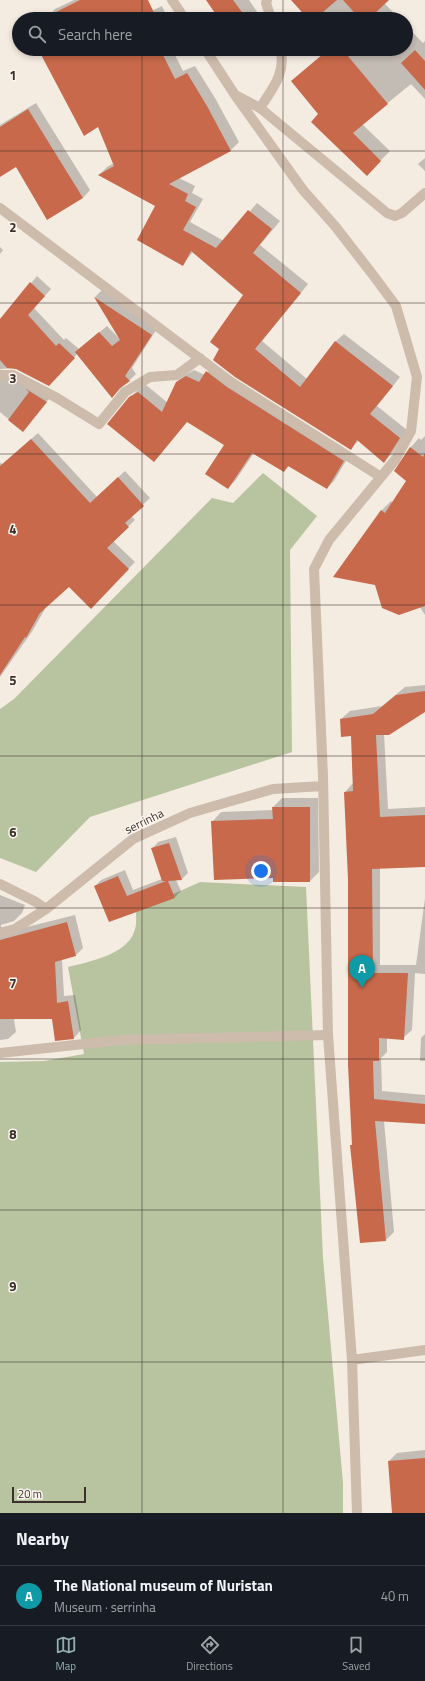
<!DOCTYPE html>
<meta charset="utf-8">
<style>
body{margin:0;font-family:"Titillium Web",sans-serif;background:#20242c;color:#f1f3f6}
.scale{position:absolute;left:12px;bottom:10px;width:74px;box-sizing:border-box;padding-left:4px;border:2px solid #3b302b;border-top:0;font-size:11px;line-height:14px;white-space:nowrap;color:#3b302b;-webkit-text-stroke:3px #fbf5ee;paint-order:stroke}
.you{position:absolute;left:261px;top:871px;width:14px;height:14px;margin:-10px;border:3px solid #fff;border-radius:50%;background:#1a73e8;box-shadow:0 0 0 6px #1a73e833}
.badge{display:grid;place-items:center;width:26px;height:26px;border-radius:50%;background:#92aeb2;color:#fff;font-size:13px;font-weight:700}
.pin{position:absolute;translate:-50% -33px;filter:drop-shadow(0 1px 2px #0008)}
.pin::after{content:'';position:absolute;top:21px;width:14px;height:12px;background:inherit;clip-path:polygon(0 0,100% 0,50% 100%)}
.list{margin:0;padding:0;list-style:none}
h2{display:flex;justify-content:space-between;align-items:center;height:52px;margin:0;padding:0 16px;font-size:17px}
h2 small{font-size:13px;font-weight:400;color:#9ea1a6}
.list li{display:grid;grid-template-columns:26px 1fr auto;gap:12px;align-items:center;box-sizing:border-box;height:60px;padding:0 16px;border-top:1px solid #363941}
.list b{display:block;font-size:15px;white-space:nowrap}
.list p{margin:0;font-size:13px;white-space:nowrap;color:#9ea1a6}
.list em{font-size:13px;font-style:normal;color:#9ea1a6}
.icon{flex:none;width:22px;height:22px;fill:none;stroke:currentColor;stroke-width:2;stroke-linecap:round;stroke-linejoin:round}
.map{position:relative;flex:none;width:425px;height:1513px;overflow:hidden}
.search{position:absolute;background:#171b24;box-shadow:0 2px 6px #0003;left:12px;right:12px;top:12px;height:44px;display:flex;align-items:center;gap:10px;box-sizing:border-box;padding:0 14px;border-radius:22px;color:#9ea1a6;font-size:15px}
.sheet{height:112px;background:#171b24}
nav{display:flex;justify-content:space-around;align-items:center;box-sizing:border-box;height:56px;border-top:1px solid #363941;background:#171b24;font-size:11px;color:#9ea1a6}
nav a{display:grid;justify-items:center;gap:2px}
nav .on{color:#92aeb2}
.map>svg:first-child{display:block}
.green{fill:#b8c4a0}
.shadow{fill:#0003}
.building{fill:#c8694b}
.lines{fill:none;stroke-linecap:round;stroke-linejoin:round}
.service{stroke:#cdbbac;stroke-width:10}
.minor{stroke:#cdbbac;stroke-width:10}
.grid{fill:none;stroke:#3b302b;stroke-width:1;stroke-opacity:0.55}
.labels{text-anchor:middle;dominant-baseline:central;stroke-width:3;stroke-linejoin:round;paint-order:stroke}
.street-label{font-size:12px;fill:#3b302b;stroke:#fbf5ee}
.grid-label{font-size:13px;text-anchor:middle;font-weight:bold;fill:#3b302b;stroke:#fbf5ee;stroke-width:3;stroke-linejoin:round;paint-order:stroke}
</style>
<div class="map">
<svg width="425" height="1513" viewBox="0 0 425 1513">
<rect width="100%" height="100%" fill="#f4ebe1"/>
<path class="green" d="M263 473 317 516 290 550 292 752 90 817 36 872 0 858V709L14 699 212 498 233 503Z
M200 882 306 887 323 1258 343 1483V1513H0V1062L44 1061 84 1054 68 967C88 962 126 955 134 932 137 926 136 917 136 911Z"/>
<path class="shadow" d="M74 0H123L132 19H49L48 17 55 9Z
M207 0H249L262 19H218L219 18Z
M292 0H387L384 3 400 19H309Z
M162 6 168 19H135Z
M406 26 423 43 425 41V99L411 84 362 124 390 151 376 165 319 114 292 81 329 49H406Z
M39 49H172L183 71 195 66 215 98 239 142 231 150 179 178 195 186 192 193 203 199 190 222 224 241 257 203 280 221 260 245 308 284 262 341 307 379 336 341 344 334 400 377 377 406 407 430 392 454 384 461 359 440 351 449 235 376 245 295 193 252 183 264 157 206 100 174 107 167 114 163 98 126Z
M36 103 90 190 83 198 16 166 0 165V125Z
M425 158V171L418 164Z
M0 247 3 250 0 254Z
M37 276 51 289 34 308 64 340 66 338 79 349 107 326 121 340 95 297 102 290 158 327 132 368 136 374 112 397 77 354 55 378 16 368 0 369V321Z
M214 365 235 380 350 454 334 481 327 488 290 465 284 471 254 453 235 481 228 488 225 445 187 421 161 453 130 398 138 390 146 385 168 403 177 382 185 375 194 370 205 375Z
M0 369 3 374 52 395 23 431 0 412Z
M38 433 97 497 125 471 150 498 131 516 135 520 113 541 135 562 91 607 69 586 46 607 33 630 0 677V463L3 464Z
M425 436V615L420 607 376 584 335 576 382 510 391 501 393 503 408 481 396 471 411 447 419 438 421 440Z
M425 685V710L384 734 388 809 425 807V866L380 868V965H416L425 898V974L415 973 412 1030 403 1038 387 1037V1052L381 1058 382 1091 425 1095V1123L384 1121 394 1232 386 1240 351 1145 353 1144 349 879 345 792 353 783 352 735 341 719 350 711 382 706 405 687Z
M282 798H318L319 872 310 881 274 877 213 821 221 812 273 810V807Z
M176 837 188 873 182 879 176 880 181 891 175 897 110 921 95 886 101 880 125 870 133 890 162 879 152 849 158 842Z
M0 895 25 905 22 913 14 921 1 925V927L7 932 75 915 83 948 76 955 62 959 64 996 75 995 81 1030 74 1038 53 1018H16L14 1020 16 1032 8 1039 0 1040Z
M425 1034V1061H420L421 1038Z
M425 1450V1513H393L389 1461 397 1453Z"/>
<path class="building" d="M80 0H148L157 19H48L46 17Z
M206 0H233L247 19H219Z
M291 0H337L315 19H308Z
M343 0H389L369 19H360Z
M38 49H160L175 79 187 73 207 106 231 151 169 184 188 194 185 201 196 207 183 230 216 248 248 210 272 229 253 253 301 293 255 349 300 387 335 341 393 386 370 414 400 438 384 463 357 440 351 450 235 377 213 360 219 349 210 342 243 295 191 251 183 266 137 240 155 206 98 175 114 166 98 127 84 136Z
M329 49H342L388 104 353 133 381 161 367 176 311 122 318 114 291 81Z
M415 50 425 61V90L401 63Z
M28 109 83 198 47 220 16 167 0 177V127Z
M30 282 45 296 28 315 56 346 59 343 75 358 49 386 16 369 7 368 0 360V319Z
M94 297 152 335 125 376 130 381 120 388 112 398 75 352 99 332 112 346 120 340Z
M206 371 227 387 344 461 327 489 288 466 284 472 252 453 228 489 205 474 224 445 187 422 154 462 107 424 129 397 138 392 162 412 176 382 186 376 199 382Z
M26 389 47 402 23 432 8 420 29 392Z
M31 439 90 503 118 477 144 506 125 523 129 527 107 548 129 569 91 609 69 587 40 613 26 638 25 637 0 675V466Z
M410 447 423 457 425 453V606L399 615 382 608 375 585 333 577 381 510 385 513 406 481 394 471Z
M425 691V712L389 735H376L380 817 425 815V867L372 869 373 973H408L404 1040 379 1038V1061H373L374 1099 425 1104V1124L375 1121 386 1241 360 1243 350 1145H352L348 1065V879L344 792 353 791 351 736 341 737 340 719 373 714 396 695Z
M272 807H310V882H273V878L214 880 211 821 273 819Z
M169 843 182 880 168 881 175 898 109 922 94 886 118 876 127 896 166 881H162L151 848Z
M67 922 76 956 55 962 57 1003 68 1001 74 1039 55 1041 52 1019H0V940Z
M425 1458V1513H392L388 1461Z"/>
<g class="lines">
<path class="service" d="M267 0 266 3 271 19
M260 108C272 89 287 72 280 49
M0 1053 121 1040 328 1035"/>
<path class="minor" d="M172 0 185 19
M205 49 235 95 303 190 335 226 373 275 396 306 417 377 411 431 395 460 329 540 314 569 323 776 328 1035 352 1360 357 1513
M237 96 260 108 387 213 395 216 402 213 425 193
M0 208 231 382 381 477
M0 375H13L57 398 99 424 125 392 150 377 177 375 200 358
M0 884 36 902 46 909 133 839 190 813 273 789 323 786
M0 933 15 929 46 909
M352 1360 425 1350"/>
</g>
<path class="grid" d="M142 0V19M283 0V19M142 49V1513M283 49V1513M0 151H425M0 303H425M0 454H425M0 605H425M0 756H425M0 908H425M0 1059H425M0 1210H425M0 1362H425"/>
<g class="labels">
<g class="street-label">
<text transform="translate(144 821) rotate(-26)">serrinha</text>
</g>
</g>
<g class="grid-label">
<text x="13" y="80">1</text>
<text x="13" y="232">2</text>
<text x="13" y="383">3</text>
<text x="13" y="534">4</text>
<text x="13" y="685">5</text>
<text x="13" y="837">6</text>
<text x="13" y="988">7</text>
<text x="13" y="1139">8</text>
<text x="13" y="1291">9</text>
</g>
</svg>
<div class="scale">20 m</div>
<div class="you"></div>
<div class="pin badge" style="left:362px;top:988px;background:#0f9aa8">A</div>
<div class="search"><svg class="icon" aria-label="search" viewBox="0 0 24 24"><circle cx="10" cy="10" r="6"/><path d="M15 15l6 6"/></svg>Search here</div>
</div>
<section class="sheet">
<h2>Nearby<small></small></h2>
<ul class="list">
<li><span class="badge" style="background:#0f9aa8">A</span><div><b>The National museum of Nuristan</b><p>Museum · serrinha</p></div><em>40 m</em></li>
</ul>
</section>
<nav>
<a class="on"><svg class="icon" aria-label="map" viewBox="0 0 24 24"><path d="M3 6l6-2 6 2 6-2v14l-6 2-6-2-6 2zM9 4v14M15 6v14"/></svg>Map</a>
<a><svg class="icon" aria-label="directions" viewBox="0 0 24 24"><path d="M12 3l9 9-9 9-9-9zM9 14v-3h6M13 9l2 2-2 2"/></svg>Directions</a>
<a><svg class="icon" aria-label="saved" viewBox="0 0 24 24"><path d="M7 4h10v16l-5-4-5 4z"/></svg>Saved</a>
</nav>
